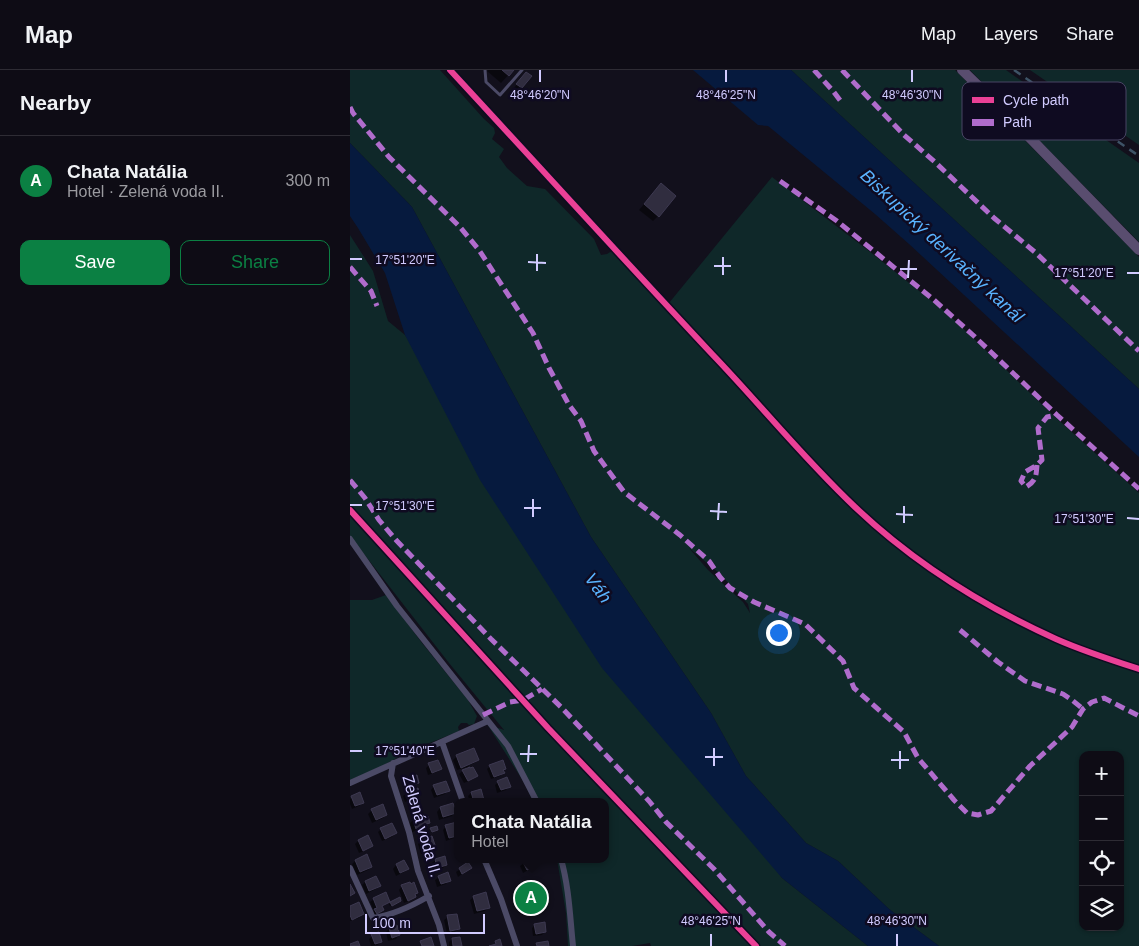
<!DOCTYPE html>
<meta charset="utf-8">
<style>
body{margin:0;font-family:Arial,sans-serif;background:#1c1a22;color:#f1f3f6}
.controls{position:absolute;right:15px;bottom:15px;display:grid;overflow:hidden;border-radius:10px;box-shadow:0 1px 4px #0004}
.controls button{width:45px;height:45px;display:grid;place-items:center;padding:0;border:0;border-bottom:1px solid #2e2c34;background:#0e0c15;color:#f1f3f6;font:25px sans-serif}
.scale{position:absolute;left:15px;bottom:12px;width:120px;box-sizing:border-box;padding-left:5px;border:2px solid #d1cbff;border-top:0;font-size:14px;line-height:18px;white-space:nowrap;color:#d1cbff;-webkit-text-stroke:4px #0f0b21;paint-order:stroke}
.you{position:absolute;left:428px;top:562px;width:18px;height:18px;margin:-12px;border:4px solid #fff;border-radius:50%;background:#1a73e8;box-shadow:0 0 0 8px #1a73e833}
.badge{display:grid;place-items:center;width:32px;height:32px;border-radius:50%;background:#0b8043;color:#fff;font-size:16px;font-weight:700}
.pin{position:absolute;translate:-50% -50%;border:2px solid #fff;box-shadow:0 1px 5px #0006}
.popup{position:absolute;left:104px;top:728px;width:155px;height:65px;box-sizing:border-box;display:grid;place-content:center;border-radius:10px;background:#0e0c15;filter:drop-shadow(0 1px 4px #0005);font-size:16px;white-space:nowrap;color:#9b9ba0}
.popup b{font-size:19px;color:#f1f3f6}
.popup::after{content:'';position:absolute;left:50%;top:100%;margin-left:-10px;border:10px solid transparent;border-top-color:#0e0c15}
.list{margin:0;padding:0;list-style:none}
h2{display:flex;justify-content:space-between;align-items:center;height:65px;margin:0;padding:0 20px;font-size:21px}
h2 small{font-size:16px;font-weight:400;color:#9b9ba0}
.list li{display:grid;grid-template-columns:32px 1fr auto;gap:15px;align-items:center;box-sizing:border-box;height:90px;padding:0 20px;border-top:1px solid #2e2c34}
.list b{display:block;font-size:19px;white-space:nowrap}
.list p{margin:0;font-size:16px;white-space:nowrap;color:#9b9ba0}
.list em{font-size:16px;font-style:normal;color:#9b9ba0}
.actions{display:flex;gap:10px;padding:15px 20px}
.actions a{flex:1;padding:11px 0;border:1px solid #0b8043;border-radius:10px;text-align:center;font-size:18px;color:#0b8043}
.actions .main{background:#0b8043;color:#fff}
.icon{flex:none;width:28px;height:28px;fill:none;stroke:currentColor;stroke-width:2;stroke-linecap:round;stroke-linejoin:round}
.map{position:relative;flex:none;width:789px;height:876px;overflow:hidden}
header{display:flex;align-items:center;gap:30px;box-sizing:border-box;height:70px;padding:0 25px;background:#0e0c15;border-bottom:1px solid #2e2c34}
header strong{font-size:24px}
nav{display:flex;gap:28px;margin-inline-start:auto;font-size:18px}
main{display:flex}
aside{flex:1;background:#0e0c15}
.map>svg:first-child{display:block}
.green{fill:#0f2829;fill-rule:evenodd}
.water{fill:#061a3e}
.shadow{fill:#0007}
.building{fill:#302d3f;stroke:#3d3951}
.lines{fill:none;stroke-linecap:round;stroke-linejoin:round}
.service{stroke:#4b4a66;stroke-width:3}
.minor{stroke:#4b4a66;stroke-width:6}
.primary{stroke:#594d6f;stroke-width:10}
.rail{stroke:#3e5366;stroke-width:2.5;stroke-dasharray:8 6;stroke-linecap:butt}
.quiet{stroke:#b06ccc;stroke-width:5;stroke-dasharray:10 5;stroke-linecap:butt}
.cycleway-casing{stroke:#0f0b21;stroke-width:9}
.cycleway{stroke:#ea4096;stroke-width:6}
.ticks{fill:none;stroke:#d1cbff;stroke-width:2}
.labels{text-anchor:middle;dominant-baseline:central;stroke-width:5;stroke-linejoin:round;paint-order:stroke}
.street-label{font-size:16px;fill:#d1cbff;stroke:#0f0b21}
.water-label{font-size:18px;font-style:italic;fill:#59b3ff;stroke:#0f0b21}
.key{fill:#0f0b21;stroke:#494564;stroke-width:1}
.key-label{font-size:14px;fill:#d1cbff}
.ticks-label{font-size:12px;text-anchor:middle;fill:#d1cbff;stroke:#0f0b21;stroke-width:5;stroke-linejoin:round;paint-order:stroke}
</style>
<header>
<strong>Map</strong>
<nav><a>Map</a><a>Layers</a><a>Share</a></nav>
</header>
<main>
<aside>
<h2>Nearby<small></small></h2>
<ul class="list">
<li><span class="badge">A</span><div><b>Chata Natália</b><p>Hotel · Zelená voda II.</p></div><em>300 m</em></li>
</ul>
<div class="actions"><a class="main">Save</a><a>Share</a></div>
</aside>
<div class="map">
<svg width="789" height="876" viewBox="0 0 789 876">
<rect width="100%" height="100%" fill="#12101c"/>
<path class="green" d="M0 0H90L134 49 144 58 145 63 142 69 154 79 149 87 157 98 177 116 195 119 244 169 251 185 257 184 268 177 319 233 422 107 519 181 598 244 703 345 789 423V876H589L539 839 488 791 456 773 396 706 361 643 241 467 62 137 0 73ZM339 478 369 503 398 534 400 543 393 532 358 500ZM733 685H770V857H733Z
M441 0H605L659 54 789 187V319Z
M620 0H656L789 93V172Z
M680 0H789V75Z
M0 165 23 201 38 251 55 265 432 808 518 876H301L300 873 282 876H218L216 843 207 789H255V732H183L175 714 137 654 154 660 99 593 0 466Z
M36 525 72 573 118 630 127 646 124 654 119 655 117 653H111L108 657 109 661 58 682 30 697 0 710V530H22Z"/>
<path class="water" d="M343 0H441L789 319V387L559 174 525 144 423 60 418 56 408 55Z
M0 73 62 137 241 467 361 643 396 706 456 773 488 791 539 839 589 876H518L432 808 252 598 130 410 55 265 35 203 8 158 0 146Z"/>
<path class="shadow" d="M138 0H163L151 13 137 1Z
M180 6 167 21 164 18 173 7Z
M306 120 308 146 303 151 289 140Z
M123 680 127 690 124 693 118 696 119 700 126 706 123 709 114 713 109 704 117 697 107 700 103 690 107 686Z
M79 695 90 699 87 702 78 705 76 698Z
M140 696 155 698 152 701 153 703 150 706 141 709 137 699Z
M55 710 68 713 65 716 54 720 52 714Z
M148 712 159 716 156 720 147 723 145 715Z
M84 716 98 720 95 724 84 728 81 720Z
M57 723 69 725 66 728 55 732 53 726Z
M121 723 133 730 131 732H120L118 726Z
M2 727 13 732 9 736 2 739 0 734V729Z
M102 735 105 742 102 746 89 750 87 742 90 738Z
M32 736 36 745 33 748 22 753 18 744 21 741Z
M63 750 79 752 72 759 62 762 60 753Z
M107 753V767L96 771 93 760 96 756Z
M31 759 45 763 42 767 32 771 28 762Z
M17 767 21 776 18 779 9 783 5 774 8 771Z
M71 771 85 778 81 781 71 784 68 774Z
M16 786 21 796 18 800 7 805 2 794 5 791Z
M85 790 96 795 93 798 84 800 82 793Z
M54 792 57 799 54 802 46 806 43 799 46 795Z
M174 793 185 795 182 798 173 803 170 796Z
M118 794 120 798 108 807 106 802Z
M26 807 29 816 26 819 16 824 12 815 15 812Z
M89 807 99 810 96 814 87 817 85 810Z
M52 816 66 823 64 825 65 827 61 830 54 833 49 820Z
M35 824 39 834 49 829V832L40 836 38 832 32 837 33 840 30 843 23 846 22 844 24 841 20 832 24 829Z
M124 827 139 837 135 841 124 844 120 830Z
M175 827 191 834 187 837 174 840 172 830Z
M0 837 12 844 9 848 0 851Z
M98 847 108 859 105 862 97 864 94 850Z
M185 855 195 861 192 865 183 866 182 858Z
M39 859 49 865 46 869 38 871 36 862Z
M22 866 31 871 28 875 21 876 19 869Z
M102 869 110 876H99V872Z"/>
<path class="building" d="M152 0H164L159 6Z
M176 2 182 6 172 18 166 14Z
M311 113 326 126 309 147 294 134Z
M124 678 129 690 111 698 106 685Z
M88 690 92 699 82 703 78 693Z
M153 690 156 699 153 700 155 703 144 707 139 695Z
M120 697V698L123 697 128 706 118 711 112 700Z
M67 705 69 713 57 717 54 709Z
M157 707 161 717 151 720 147 711Z
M96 711 100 721 87 725 83 715Z
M68 718 70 725 58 729 56 722Z
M131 719 134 730 124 732 121 722Z
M10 722 14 733 5 736 1 726Z
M103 733 106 743 93 747 90 737Z
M33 734 37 745 26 750 21 739Z
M74 746 75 747 78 746 80 753 76 754 77 756 66 759 63 749Z
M107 752V766L99 768 95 755Z
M42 753 47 763 35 769 30 758Z
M87 756 88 760 82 762 80 758Z
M18 765 23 776 13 781 8 770Z
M82 766 86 778 74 782 70 770Z
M17 784 22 797 10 802 5 790Z
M95 786 97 795 87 798 85 789Z
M178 789H184L187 795 177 800 173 792Z
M54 790 59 799 50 803 46 794Z
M118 792 122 798 112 804 109 798Z
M98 802 101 811 91 814 88 806Z
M26 806 31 816 19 821 15 811Z
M60 812 61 814 64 812 68 823 65 824 66 827 58 831 51 815Z
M0 814 5 823 0 826Z
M36 822 40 832 32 836 34 840 27 844 24 839 27 838 23 828Z
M136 822 140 838 127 841 123 826Z
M189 822 192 834 177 837 175 826Z
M50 827 51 831 42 836 40 832Z
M9 832 14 844 2 850 0 845V836Z
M107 844 110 859 100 861 97 845Z
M195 852 196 862 186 864 184 854Z
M47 855 50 865 42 868 39 858Z
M29 862 32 872 25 874 21 864Z
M81 867 84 876H72L70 871Z
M110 867 112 876H103L102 868Z
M150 869 152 876H139L146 874 145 871Z
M8 871 10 876H0V874Z
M198 871 199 876H187L186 873Z"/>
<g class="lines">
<path class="service" d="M100 0C187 94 274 190 362 284 410 334 454 389 505 437 563 492 633 536 706 569 733 581 761 590 789 599
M135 0 136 12 150 25 172 0"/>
<path class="minor" d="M0 469 47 536 158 676 187 732
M92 672 113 732
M43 693 41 706 59 762 68 801 89 855 94 876
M0 713 138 651
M134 789 151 829 167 876
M211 789C219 817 220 847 223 876
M0 798 23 848C43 845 62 836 79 826"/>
<path class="primary" d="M612 0 649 36 789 180"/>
<path class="rail" d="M664 0 789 86"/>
<path class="quiet" d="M464 0 483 21 492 33
M492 0 554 65 586 93 644 148 686 183 789 281
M0 37 3 43 39 87 110 157 129 180 183 263 199 298 219 335 231 351 244 381 274 422 330 465 359 491 370 507 380 518 404 532 455 554 493 591 504 618 554 662 568 688 604 730 617 743 628 745 641 741 680 696 722 657 733 639 742 632 754 628 789 646
M430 111 487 151 584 230 624 266 707 345 789 419
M0 197 21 221 27 236
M687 395C686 407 686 411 676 417L671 411 675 402 687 395 692 390 688 358 697 347 707 345
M0 410 15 428 29 450 46 470 141 569 212 638 299 731 316 752 364 799 419 862 435 876
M610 560 648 592 675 611 713 624 722 630 733 639
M133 645 160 632 173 630 192 619"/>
<g class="cycleway-casing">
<path id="cycleway" d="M100 0C187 94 274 190 362 284 410 334 454 389 505 437 563 492 633 536 706 569 733 581 761 590 789 599
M0 440 198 658 406 876"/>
</g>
<use href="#cycleway" class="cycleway"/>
</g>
<path class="ticks" d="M190 12V0M376 12V0M562 12V0M0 189H12M178 192 196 193M364 196H381M550 199H567M187 201V184M777 203H789M373 205V187M558 208 559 190M0 435H12M174 438H191M360 441 377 442M546 444 563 445M183 447V429M777 448 789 449M368 450 369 433M554 453V436M0 681H12M170 684H187M355 687H373M541 690H559M178 692 179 675M364 696V678M550 699V681M361 876V864M547 876V864"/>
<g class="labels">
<g class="street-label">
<text transform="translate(72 756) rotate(74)">Zelená voda II.</text>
</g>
<g class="water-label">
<text transform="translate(592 176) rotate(43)">Biskupický derivačný kanál</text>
<text transform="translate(248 518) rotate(54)">Váh</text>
</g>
</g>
<rect x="612" y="12" width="164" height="58" rx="8" class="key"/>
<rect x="622" y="27" width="22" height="6" fill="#ea4096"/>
<rect x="622" y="49" width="22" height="7" fill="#b06ccc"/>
<g class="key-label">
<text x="653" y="35">Cycle path</text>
<text x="653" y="57">Path</text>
</g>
<g class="ticks-label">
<text x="190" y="29">48°46'20"N</text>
<text x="376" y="29">48°46'25"N</text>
<text x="562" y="29">48°46'30"N</text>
<text x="55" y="194">17°51'20"E</text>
<text x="734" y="207">17°51'20"E</text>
<text x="55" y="440">17°51'30"E</text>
<text x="734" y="453">17°51'30"E</text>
<text x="55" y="685">17°51'40"E</text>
<text x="361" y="855">48°46'25"N</text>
<text x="547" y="855">48°46'30"N</text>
</g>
</svg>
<div class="controls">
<button>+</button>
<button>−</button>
<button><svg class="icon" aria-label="locate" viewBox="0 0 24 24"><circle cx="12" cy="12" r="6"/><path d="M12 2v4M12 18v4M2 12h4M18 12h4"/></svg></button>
<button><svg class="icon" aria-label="layers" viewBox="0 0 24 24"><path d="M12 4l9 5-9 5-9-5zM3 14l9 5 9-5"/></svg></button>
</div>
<div class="scale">100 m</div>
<div class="you"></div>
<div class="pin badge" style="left:181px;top:828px">A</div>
<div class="popup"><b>Chata Natália</b>Hotel</div>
</div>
</main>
